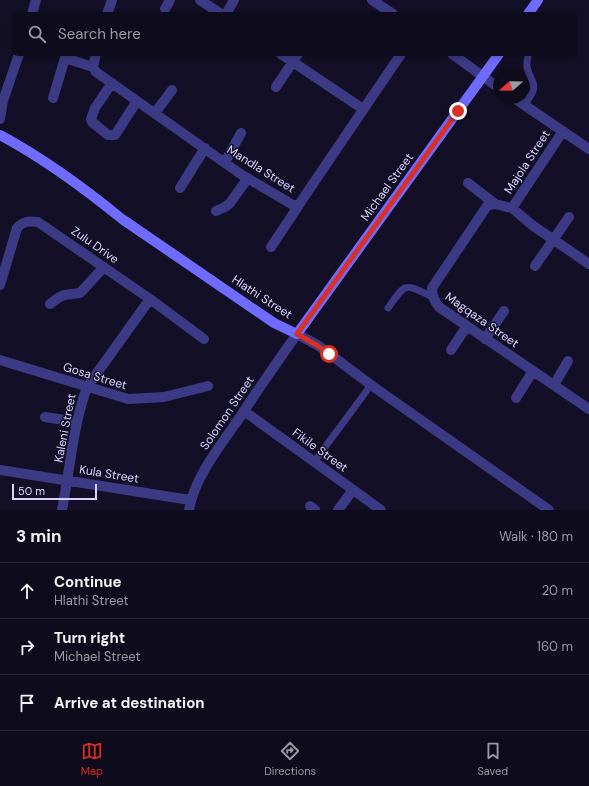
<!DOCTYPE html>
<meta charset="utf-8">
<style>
body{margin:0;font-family:"DM Sans",sans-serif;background:#171425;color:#f1f3f6}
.compass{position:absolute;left:493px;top:68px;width:36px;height:36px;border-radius:50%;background:#0e0b1c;box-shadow:0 2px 6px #0003;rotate:250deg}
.scale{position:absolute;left:12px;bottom:10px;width:85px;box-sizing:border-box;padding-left:4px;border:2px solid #d9d4ff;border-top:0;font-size:11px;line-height:14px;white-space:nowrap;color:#d9d4ff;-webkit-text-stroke:3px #130f26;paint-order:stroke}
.stop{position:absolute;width:12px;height:12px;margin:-9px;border:3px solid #d93025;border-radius:50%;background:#fff}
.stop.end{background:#d93025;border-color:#fff;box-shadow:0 1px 4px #0008}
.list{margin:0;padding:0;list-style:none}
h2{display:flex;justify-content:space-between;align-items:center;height:52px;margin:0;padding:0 16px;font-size:17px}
h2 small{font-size:13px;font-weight:400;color:#9b9ba3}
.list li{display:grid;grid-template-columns:26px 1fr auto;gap:12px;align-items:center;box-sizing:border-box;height:56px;padding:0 16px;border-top:1px solid #2e2b3b}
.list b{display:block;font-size:15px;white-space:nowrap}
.list p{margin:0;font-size:13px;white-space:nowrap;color:#9b9ba3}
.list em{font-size:13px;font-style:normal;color:#9b9ba3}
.icon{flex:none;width:22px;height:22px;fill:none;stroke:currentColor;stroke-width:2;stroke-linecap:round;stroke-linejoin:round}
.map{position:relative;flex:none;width:589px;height:510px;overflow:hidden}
.search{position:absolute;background:#0e0b1c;box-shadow:0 2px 6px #0003;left:12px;right:12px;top:12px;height:44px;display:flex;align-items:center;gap:10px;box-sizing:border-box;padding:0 14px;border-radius:6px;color:#9b9ba3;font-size:15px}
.sheet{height:220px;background:#0e0b1c}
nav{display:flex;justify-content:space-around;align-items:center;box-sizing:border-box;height:56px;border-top:1px solid #2e2b3b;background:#0e0b1c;font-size:11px;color:#9b9ba3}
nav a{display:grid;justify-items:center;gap:2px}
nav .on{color:#d93025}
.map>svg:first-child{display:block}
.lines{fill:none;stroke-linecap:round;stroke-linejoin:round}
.lane{stroke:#3d3a85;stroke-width:7}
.street{stroke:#3d3a85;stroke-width:10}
.secondary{stroke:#6f6bff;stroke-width:10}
.route{stroke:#d93025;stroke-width:5}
.labels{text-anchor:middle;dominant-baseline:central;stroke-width:3;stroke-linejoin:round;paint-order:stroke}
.street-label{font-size:12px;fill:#d9d4ff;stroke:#130f26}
</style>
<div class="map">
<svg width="589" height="510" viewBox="0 0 589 510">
<rect width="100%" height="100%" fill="#130f26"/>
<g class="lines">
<path class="lane" d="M525 105C527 101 531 96 533 91 537 79 523 74 528 57
M388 308C407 281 404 284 433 297
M314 462 371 385"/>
<path class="street" d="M200 0 221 14
M372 0 393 14
M165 9 170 0
M32 14 36 0
M107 14 112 0
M226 14 234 0
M96 54 93 67 96 72 242 175 293 205H299L302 200 401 54
M281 54 363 109
M452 54 499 88
M112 83 95 108 91 119 92 122 108 135H115L137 101
M276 87 298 54
M53 98 65 58 93 67
M514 98 589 149
M155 113 172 90
M0 119 3 101 19 54
M225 162 241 133
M468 183 495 204
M180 188 205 148
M512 208 563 131
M216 211 225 207 230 203 248 178
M271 247 299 205
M589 264 532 225 512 208 495 204 487 206 432 288C432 296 434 301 439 307L589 409
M535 266 569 217
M0 285 17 228C24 221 28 221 38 222L150 299 204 339
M50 304 58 298 64 295 80 293 104 267
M485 339 504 311
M451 350 467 326
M0 360 128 399 164 397 208 386
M554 385 568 361
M516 398 533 371
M244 411 381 510
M45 417 77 422
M0 470 190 500
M310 506 315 510
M62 510C70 469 73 426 87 387L150 299
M189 510C194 478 220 446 238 420 257 391 277 362 297 334L319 346 371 385 549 510
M338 510 353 490"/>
<path class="secondary" d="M528 14 538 0
M0 135C43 158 84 188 122 219L274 323 297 334 499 54"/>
</g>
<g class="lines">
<path class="route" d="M329 354 318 346 297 334 458 111"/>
</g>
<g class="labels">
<g class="street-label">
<text transform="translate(527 162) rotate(-57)">Majola Street</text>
<text transform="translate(261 169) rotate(32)">Mandla Street</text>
<text transform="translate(387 187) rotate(-54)">Michael Street</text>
<text transform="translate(95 245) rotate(35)">Zulu Drive</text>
<text transform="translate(262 297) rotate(33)">Hlathi Street</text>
<text transform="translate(482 320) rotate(35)">Magqaza Street</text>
<text transform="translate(95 376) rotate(17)">Gosa Street</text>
<text transform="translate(227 413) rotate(-56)">Solomon Street</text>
<text transform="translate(65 428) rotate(-79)">Kaleni Street</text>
<text transform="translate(320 450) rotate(36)">Fikile Street</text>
<text transform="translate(109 474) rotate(9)">Kula Street</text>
</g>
</g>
</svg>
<svg class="compass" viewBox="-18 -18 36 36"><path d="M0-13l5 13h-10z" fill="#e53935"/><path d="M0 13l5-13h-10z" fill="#9b9ba3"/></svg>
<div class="scale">50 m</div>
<div class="stop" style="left:329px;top:354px"></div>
<div class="stop end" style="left:458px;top:111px"></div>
<div class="search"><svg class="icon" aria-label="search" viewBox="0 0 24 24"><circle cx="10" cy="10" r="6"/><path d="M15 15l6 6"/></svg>Search here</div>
</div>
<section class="sheet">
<h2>3 min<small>Walk · 180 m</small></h2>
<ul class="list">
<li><svg class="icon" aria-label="ahead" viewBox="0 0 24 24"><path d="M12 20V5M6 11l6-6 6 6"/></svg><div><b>Continue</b><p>Hlathi Street</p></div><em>20 m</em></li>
<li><svg class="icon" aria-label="right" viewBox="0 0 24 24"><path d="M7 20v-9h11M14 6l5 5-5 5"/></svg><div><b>Turn right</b><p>Michael Street</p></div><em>160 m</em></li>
<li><svg class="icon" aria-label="arrive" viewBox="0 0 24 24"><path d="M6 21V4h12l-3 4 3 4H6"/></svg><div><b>Arrive at destination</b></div></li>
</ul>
</section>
<nav>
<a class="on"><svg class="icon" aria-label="map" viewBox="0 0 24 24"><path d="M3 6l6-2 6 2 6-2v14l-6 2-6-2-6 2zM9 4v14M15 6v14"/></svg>Map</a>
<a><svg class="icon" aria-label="directions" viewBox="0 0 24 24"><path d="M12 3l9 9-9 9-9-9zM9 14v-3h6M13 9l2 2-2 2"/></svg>Directions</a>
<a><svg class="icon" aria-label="saved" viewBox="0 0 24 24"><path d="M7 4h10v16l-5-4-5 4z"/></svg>Saved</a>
</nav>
